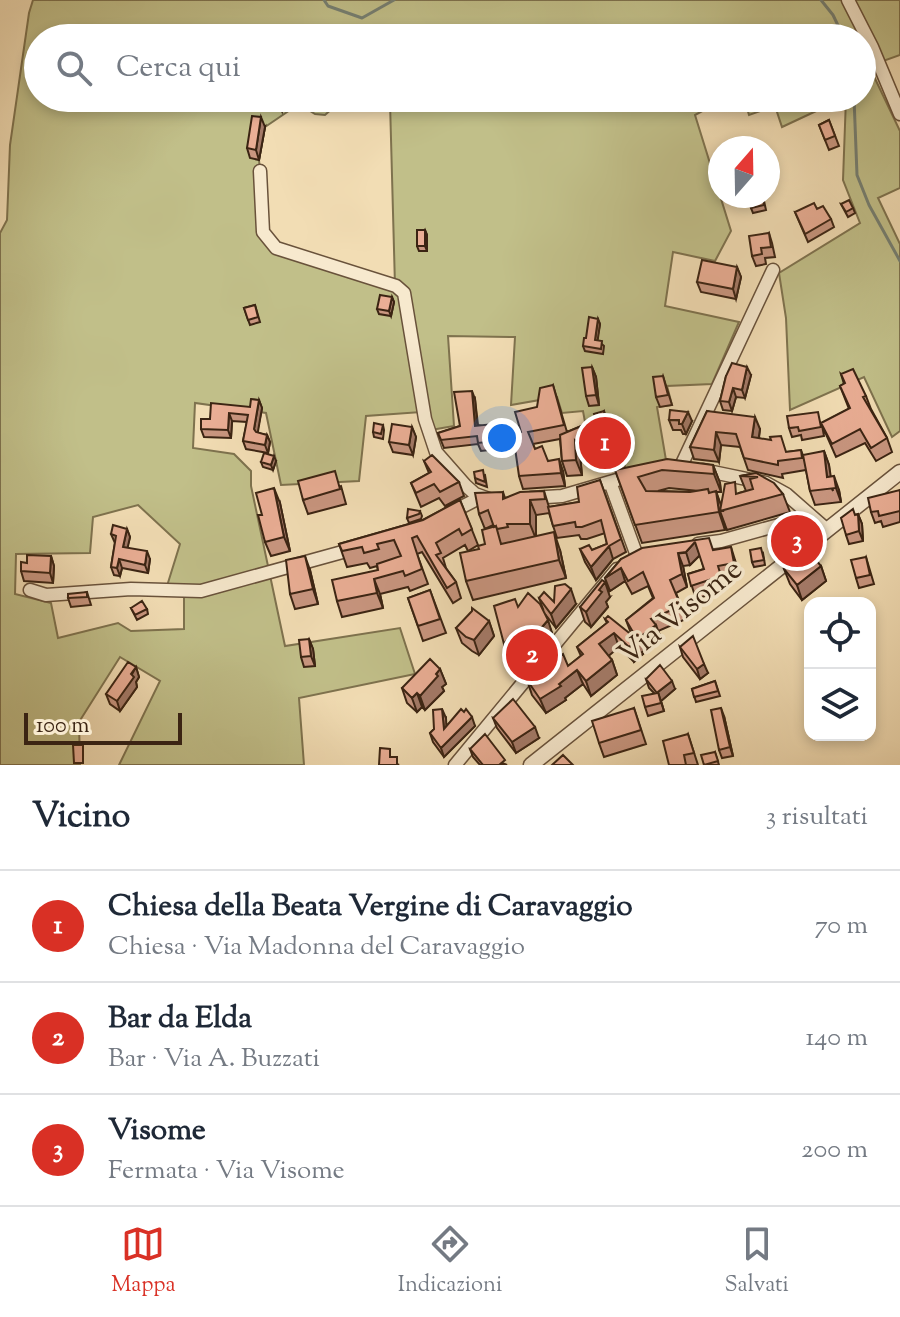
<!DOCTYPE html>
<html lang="it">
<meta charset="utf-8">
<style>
body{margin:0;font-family:"Sorts Mill Goudy",serif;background:#f2f2f3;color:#1f2937}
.controls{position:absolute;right:24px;bottom:24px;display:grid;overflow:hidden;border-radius:16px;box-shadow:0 4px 12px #0003}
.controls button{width:72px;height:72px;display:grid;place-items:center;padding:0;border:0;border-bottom:2px solid #e0e1e3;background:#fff;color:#1f2937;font:40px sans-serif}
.compass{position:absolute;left:708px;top:136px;width:72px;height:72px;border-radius:50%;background:#fff;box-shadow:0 4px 12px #0003;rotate:20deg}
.scale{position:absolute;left:24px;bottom:20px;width:158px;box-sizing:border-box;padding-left:8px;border:4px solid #3b2413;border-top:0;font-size:22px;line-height:28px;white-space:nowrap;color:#3b2413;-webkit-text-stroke:6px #f7e9ce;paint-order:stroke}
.you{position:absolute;left:502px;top:438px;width:28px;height:28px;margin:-20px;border:6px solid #fff;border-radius:50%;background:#1a73e8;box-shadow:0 0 0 12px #1a73e833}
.badge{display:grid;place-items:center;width:52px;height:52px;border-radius:50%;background:#d93025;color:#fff;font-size:26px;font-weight:700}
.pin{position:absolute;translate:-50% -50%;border:4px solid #fff;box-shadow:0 2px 8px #0006}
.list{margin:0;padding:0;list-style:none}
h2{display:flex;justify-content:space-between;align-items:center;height:104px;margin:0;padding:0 32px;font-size:34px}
h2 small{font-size:26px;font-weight:400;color:#747a83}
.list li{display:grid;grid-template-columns:52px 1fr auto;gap:24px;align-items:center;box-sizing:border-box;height:112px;padding:0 32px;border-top:2px solid #e0e1e3}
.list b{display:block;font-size:30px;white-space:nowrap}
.list p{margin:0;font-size:26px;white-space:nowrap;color:#747a83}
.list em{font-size:26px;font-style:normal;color:#747a83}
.icon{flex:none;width:44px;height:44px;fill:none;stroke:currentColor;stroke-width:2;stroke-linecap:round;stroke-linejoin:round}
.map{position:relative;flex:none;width:900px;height:765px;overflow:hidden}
.search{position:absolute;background:#fff;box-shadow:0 4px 12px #0003;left:24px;right:24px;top:24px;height:88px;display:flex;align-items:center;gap:20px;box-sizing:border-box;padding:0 28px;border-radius:44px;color:#747a83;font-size:30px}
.sheet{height:440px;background:#fff}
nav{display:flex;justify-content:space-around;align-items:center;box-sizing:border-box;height:112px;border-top:2px solid #e0e1e3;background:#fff;font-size:22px;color:#747a83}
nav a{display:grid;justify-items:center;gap:4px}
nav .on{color:#d93025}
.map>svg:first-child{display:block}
.green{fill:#c1bf89;stroke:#7e724e;stroke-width:2;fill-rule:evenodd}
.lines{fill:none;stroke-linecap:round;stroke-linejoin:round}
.stream{stroke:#757f72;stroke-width:3}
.minor-casing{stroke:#69523b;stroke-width:15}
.tertiary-casing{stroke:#69523b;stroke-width:17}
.minor{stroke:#f7e9ce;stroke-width:12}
.tertiary{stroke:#f7e9ce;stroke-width:14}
.wall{fill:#c99680;stroke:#3b2413;stroke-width:2;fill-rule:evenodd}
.shaded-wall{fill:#a47a68;stroke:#3b2413;stroke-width:2}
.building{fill:#eaae95;stroke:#3b2413;stroke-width:2}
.labels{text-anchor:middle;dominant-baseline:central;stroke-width:7;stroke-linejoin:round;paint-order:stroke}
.street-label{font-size:30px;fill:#3b2413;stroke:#f7e9ce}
</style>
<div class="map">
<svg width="900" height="765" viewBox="0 0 900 765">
<rect width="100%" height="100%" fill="#f2ddb4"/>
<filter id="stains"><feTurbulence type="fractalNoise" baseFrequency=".0025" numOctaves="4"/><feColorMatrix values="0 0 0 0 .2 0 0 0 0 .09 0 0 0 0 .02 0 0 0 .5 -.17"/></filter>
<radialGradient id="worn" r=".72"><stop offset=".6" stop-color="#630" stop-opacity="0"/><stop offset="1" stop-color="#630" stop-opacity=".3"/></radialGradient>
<path class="green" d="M33 0H900V55L869 66 900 131V188L878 198 900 244V431L892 437 864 377 790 410 786 318 779 273 860 223 843 180 846 98H862V38H38V98H726L695 115 731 231 715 261 673 252 665 306 739 322 712 384 667 386 672 405 657 407 667 466 627 476 615 419 585 422 583 411 562 413 557 397 511 405 515 337 448 336 454 426 425 431 421 412 366 416 359 481 281 485 266 413 195 403 193 448 234 454 251 471V486L285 646 400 628 415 674 299 698 304 765H119L160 681 120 657 79 722 80 765H0V233L7 220 10 145 29 13ZM390 102 395 286 267 240 259 160 265 127 299 104 315 114 325 115 334 107 348 109ZM138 505 180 544 167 586 184 587V629L131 631 118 623 58 638 51 603 15 594 16 554 90 553 93 517Z
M744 98H844L782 127 775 106 749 115Z"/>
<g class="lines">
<path class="stream" d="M324 0 328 6 362 18 394 0
M821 0 833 15 844 38
M854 98 857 175 869 205 900 261"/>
<g class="minor-casing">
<path id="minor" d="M848 0 872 47 900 114
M260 171 263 232 276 248 396 286 404 293 425 419 436 452 465 485 475 494 489 499
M681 466 773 270
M703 470 766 483 786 494 826 529
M610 482 637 556
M531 498 562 496 634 475
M448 514 481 497
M698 544 721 541 811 516
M30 590 46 595 131 589 201 591 357 548
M455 765 617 569"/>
</g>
<g class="tertiary-casing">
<path id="tertiary" d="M531 765 900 472"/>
</g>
<use href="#minor" class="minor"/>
<use href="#tertiary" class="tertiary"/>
</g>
<path class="wall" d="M284 98 282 111 270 109 266 99Z
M829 120 839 146 829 150 819 125Z
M265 127 259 160 250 158 247 148Z
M764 201 766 210 753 213 751 208Z
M841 204 853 208 855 213 848 217Z
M795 212 831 219 834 227 808 242Z
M425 230 427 235V251H419L417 246Z
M769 233 772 243 775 257 765 258 766 264 756 266 752 256Z
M737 267 741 277 736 299 701 292 697 282Z
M392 297 394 302 391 316 379 314 377 309Z
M255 305 260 322 250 325 244 308Z
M598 319 600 324 597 340 604 346 603 354 585 351 583 346Z
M592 367 596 377 599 405 589 406 586 396Z
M841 374 866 396 871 409 887 438 892 452 876 461 865 443 836 457 822 425 824 436 802 440 801 435 792 437 789 428 822 423 849 409 840 386 844 384Z
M751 375 745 398 736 397 732 411 723 410 720 401 726 376Z
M663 376 672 405 660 407 656 397Z
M553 385 567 432 596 420 604 411 606 418 616 433 619 447 613 461 596 465 580 455 582 475 567 476 562 461 560 439 533 444 535 449 548 461 563 471 565 486 523 489 519 476 521 432 537 407Z
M475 399 478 425 506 431 508 448 481 451 478 444 444 448 438 433 460 426Z
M259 400 262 408 257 433 267 435 270 442 268 453 246 449 243 441 247 422 232 421 231 438 204 437 201 429 210 419 250 407Z
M707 411 760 429 759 438 786 452 801 450 804 458 824 451 829 465 830 476 839 490 841 502 815 505 810 491 806 470 782 474 783 478 748 470 740 447 721 445 719 462 694 459 690 447Z
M669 420 692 421 686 434H683L681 430H673Z
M383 425 384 430 383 439 374 437 373 432Z
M412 427 416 437 413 455 393 452 389 442Z
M276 461 273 470 263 467 261 462Z
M424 461 459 482 464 496 445 506 439 498 421 507 411 483 429 473Z
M713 465 720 483 721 492H716L721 506 739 493 746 491 740 476 756 473 783 494 790 512 727 530 724 522 725 530 642 543 615 470ZM669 488 699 491 690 492 658 491Z
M485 475 487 487 476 483 475 478Z
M600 480 626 552 613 559 596 580 585 562 580 549 592 550 607 544 605 533 587 539H581L579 535 557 538 549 513 536 515V536L560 550 566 578 473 600 466 581 479 549 485 544 494 527 493 525 485 529 479 514 503 492 505 498 544 491 549 507 579 502Z
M341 486 346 504 308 514 303 500Z
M900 490V522L883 527 881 521 875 523 871 512Z
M460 500 478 545 468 551 465 545 443 558 446 568 456 582 461 598 453 603 422 552 417 554 428 584 410 591 408 587 380 594 383 608 342 617 337 601 378 570 377 566 370 568 367 563 347 567 339 544 423 520Z
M280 503 290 551 271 556 265 542Z
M420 511 422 516 421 519 409 523 407 518Z
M858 514 862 524 863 541 849 544 846 535 855 515Z
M127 529 130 537 127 548 150 559 148 573 122 568 120 576 114 575 111 567 115 543 111 534Z
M714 550 735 560 738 576 723 579 726 589 696 599 688 574 704 569 700 555 690 565 683 566 687 587 676 593 686 619 658 631 661 638 642 652 643 654 634 662 619 647 608 655 612 660 617 675 591 696 583 684 565 698 566 700 546 713 532 695 527 680 568 666 581 656 577 647 607 623 605 619 632 636 626 620 653 598 648 586 632 594 625 581 610 591 605 578 621 559Z
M763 553 765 565 754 567 752 562Z
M51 556 54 566 53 583 24 581 21 571 27 563Z
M866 557 874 584 859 588 856 578Z
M821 566 826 581 802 600 790 584 784 569Z
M310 570 318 604 295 609 290 594Z
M430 590 446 633 423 641 408 598Z
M87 592 91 605 71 607 68 598Z
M610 597 606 602 608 607 591 627 585 622 580 607Z
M539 598 554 602 576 604 556 628 545 614 552 633 526 665 511 653 508 656 504 644 518 606 543 609Z
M131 608 147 609 148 614 137 620Z
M489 621 494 636 479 655 472 651 462 643 456 628Z
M309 639 313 649 315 666 304 667 301 657Z
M680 647 708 673 700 679 683 657Z
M136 667 139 677 136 682 137 687 120 711 110 704 106 694Z
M440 669 446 684 442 687 444 691 425 710 422 707 417 712 407 703 402 688Z
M646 679 675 689 661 701 664 711 648 716 645 707 654 693 649 688Z
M715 681 720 696 696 702 692 689Z
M634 708 646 744 604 757 599 743Z
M464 712 475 726 444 757 433 742 430 733 446 718V726Z
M724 716 733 756 722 758 719 750Z
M493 718 539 738 516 753 497 728Z
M688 734 698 765H669Z
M470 749 507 765H480L473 757Z
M715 752 719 765H704Z"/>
<path class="shaded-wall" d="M278 98H284L282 111 278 101Z
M261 117 265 127 259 160 256 150Z
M425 230 427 235V251L425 246Z
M737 267 741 277 736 299 733 289Z
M392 297 394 302 391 316 389 311Z
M598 319 600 324 597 345 595 340Z
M592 367 596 377 599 405 596 395Z
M747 367 751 375 745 398 742 390Z
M733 388 736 397 732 411 729 402Z
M472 391 475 399 478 434 475 426Z
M259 400 262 408 257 437 254 429Z
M688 412 692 421 686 434 682 424Z
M229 413 232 421 231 438 228 430Z
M610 417 619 447 613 461 608 445Z
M755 417 760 429 757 449 752 437Z
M412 427 416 437 413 455 409 445Z
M716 432 721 445 719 462 714 450Z
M267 435 270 442 268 453 265 445Z
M575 440 580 455 582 475 576 460Z
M824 451 829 465 833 491 827 477Z
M274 456 276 461 273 470 271 465Z
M559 459 563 471 565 486 561 473Z
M713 465 720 483 721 492 714 474Z
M834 476 839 490 841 502 836 488Z
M274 488 280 503 290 551 284 537Z
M716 491 723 511H720L724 522 725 530 719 512Z
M530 500 536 515V539L530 524Z
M858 514 862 524 863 541 859 531Z
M127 529 130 537 126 555 123 547Z
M554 532 560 550 566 578 559 560Z
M695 542 700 555 690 565 686 552Z
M609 546 613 559 596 580 591 567Z
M731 547 735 560 738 576 734 563Z
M147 551 150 559 148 573 145 565Z
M678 553 683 566 687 587 682 574Z
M51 556 54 566 53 583 50 573Z
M305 556 310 570 318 604 313 589Z
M119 559 122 568 120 576 117 568Z
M821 566 826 581 802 600 797 585Z
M621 568 625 581 610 591 605 578Z
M374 579 380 594 383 608 377 593Z
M605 582 610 597 606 602 608 607 591 627 586 612 599 590Z
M571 589 576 604 556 628 551 614Z
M548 620 552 633 526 665 521 652Z
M489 621 494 636 479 655 474 640Z
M656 625 661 638 642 652 643 654 634 662 629 647Z
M614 633 619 647 605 659 599 644Z
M309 639 313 649 315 666 311 656Z
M507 640 511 653 508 656 504 644Z
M612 660 617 675 591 696 586 681Z
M704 664 708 673 700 679 697 669Z
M136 667 139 677 136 682 137 687 120 711 117 701Z
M440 669 446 684 442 687 444 691 425 710 420 696Z
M577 670 583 684 565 698 566 700 546 713 540 699Z
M672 681 675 689 661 701 664 711 658 692Z
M417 693 422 707 417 712 412 698Z
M721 708 724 716 733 756 730 747Z
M442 709 446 718 447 738 444 729Z
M472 717 475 726 444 757 441 748Z
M535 727 539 738 516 753 512 742Z"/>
<path class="building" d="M479 28H515L514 38H479Z
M266 98H278V101L266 99Z
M252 116 261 117 256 150 247 148Z
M829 120 835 136 825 140 819 125Z
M762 196 764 205 751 208 749 199Z
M849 200 853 208 846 212 841 204Z
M814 203 817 209 823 206 831 219 805 234 795 212Z
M417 230H425V246H417Z
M769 233 771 247 761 248 762 254 752 256 749 236Z
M702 260 737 267 733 289 697 282Z
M380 295 392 297 389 311 377 309Z
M255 305 258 317 248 320 244 308Z
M589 317 598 319 595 340 602 341 601 349 583 346 584 338H586Z
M732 363 747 367 742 390 733 388 729 402 720 401 726 376Z
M592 367 596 395 586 396 582 368Z
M853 369 866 396 863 397 887 438 871 448 860 429 832 444 821 423 850 408 840 386 845 383 841 374Z
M663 376 668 395 656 397 653 377Z
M553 385 564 425 528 432 535 449 542 446 548 461 559 459 561 473 519 476 513 434 521 432 515 412 537 407 540 388Z
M472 391 475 426 503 423 505 440 478 443 477 436 441 440 438 433 460 426 454 392Z
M251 399 259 400 254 429 256 432 267 435 265 445 243 441 248 415 229 413 228 430 201 429V419H210L211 403 250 407Z
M670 410 688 412 682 424H679V420H669Z
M604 411 605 418 610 417 614 431 608 445 590 449 575 440 576 460 562 461 560 435 596 420 594 414Z
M707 411 755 417 752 437 771 440 770 437 781 436 786 452 801 450 802 458 778 461V465L744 458 736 434 716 432 714 450 690 447Z
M818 412 821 427 799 431 798 427 789 428 787 416Z
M374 423 383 425 381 434 373 432Z
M392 424 412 427 409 445 389 442Z
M824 451 827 477 834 476 836 488 810 491 803 455Z
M264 453 274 456 271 465 261 462Z
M432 455 459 482 440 492 434 484 416 493 411 483 431 472 424 461Z
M667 459 713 465 714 474 662 470 638 477 646 491 690 492 708 489 709 493 716 491 719 512 635 525 615 470Z
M483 470 485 482 475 478 474 472Z
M335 471 340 489 303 500 298 481Z
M756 473 774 483 783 494 720 511 725 484 735 482 736 494 753 489 750 479 758 477 740 476Z
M600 480 621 539 609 546 591 567 580 549 589 545 592 550 607 544 601 520 582 527H576L575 522 553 526 548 507 579 502 577 487Z
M274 488 284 537 265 542 258 515H262L256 493Z
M900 490V511L879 516 878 511 871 512 868 498Z
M544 491 545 499 530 500V524H507L508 527 497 529 496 526 494 527 488 510 479 514 475 493 503 492V499L520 492Z
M460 500 472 529 462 535 459 529 436 543 441 553 436 555 456 582 447 588 417 536 412 538 422 569 405 576 403 571 374 579 377 593 337 601 332 580 378 570 377 564 401 556 394 540 377 544 379 549 364 553 362 547 342 551 339 544 423 520Z
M408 509 420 511 419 514 407 518Z
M853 509 855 515 858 514 859 531 846 535 841 518Z
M113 525 127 529 123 547 147 551 145 565 119 559 117 568 111 567 116 536 111 534Z
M496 526 501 544 554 532 559 560 466 581 460 553 479 549 478 546 485 544 482 530Z
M709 538 713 550 731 547 734 563 718 566 721 576 691 586 688 574 704 569 695 542 686 552 678 553 682 574 670 580 681 606 651 619 656 625 637 639 626 620 654 598 643 572 628 581 621 568 605 578 621 559 642 548Z
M761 548 764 560 752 562 750 550Z
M808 550 821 566 797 585 784 569Z
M27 555 51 556 50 573 21 571V562L27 563Z
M305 556 313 589 290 594 286 560Z
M866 557 870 575 856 578 851 560Z
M602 580 605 582 599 590 602 592 586 612 580 607Z
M565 584 571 589 551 614 539 598 544 592 554 602 555 586Z
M430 590 440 619 418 626 408 598Z
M87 592V597L68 598V594Z
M528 593 540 604 548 620 521 652 507 640 504 644 494 606 515 599 518 607Z
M142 601 147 609 135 615 131 608Z
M472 608 489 621 474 640 466 637 456 628 472 611Z
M608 616 638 640 629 647 614 633 599 644 612 660 586 681 577 670 559 684 561 686 540 699 527 680 563 654 568 666 583 654 577 647 608 622 605 619Z
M693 636 704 664 697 669 680 647Z
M309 639 311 656 301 657 299 640Z
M430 659 440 669 436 674 438 676 420 696 417 693 412 698 402 688Z
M128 662 136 667 131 674 134 677 117 701 106 694Z
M660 665 672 681 658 692 661 703 645 707 642 696 657 693 646 679Z
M715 681 718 691 694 697 692 689Z
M513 699 535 727 512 742 493 718Z
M634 708 641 730 599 743 592 721Z
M721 708 730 747 719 750 711 710Z
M442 709 444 729 461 709 464 712 466 709 472 717 441 748 430 733 434 729 433 710Z
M485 734 505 760 499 765H483L470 749Z
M688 734 694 753 684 755 686 765H669L663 741Z
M73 745H83V763H74Z
M380 748 390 749V757H397V764L399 765H379Z
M715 752 718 761 704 765 701 755Z
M563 755 573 765H552Z"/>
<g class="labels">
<g class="street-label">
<text transform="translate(681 613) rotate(-39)">Via Visome</text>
</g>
</g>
<rect width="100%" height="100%" filter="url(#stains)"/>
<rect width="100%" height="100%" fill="url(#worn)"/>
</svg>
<div class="controls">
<button><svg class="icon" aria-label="locate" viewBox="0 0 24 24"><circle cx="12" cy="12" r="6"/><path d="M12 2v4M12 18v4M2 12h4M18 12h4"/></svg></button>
<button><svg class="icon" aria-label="layers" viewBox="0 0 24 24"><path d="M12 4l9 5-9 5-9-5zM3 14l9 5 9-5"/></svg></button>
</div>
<svg class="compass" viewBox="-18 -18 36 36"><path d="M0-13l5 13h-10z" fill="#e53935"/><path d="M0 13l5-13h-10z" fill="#747a83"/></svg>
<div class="scale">100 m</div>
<div class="you"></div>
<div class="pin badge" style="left:605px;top:443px">1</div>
<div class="pin badge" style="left:532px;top:655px">2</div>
<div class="pin badge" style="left:797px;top:541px">3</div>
<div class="search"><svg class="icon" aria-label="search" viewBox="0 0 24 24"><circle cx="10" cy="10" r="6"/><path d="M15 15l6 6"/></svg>Cerca qui</div>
</div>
<section class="sheet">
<h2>Vicino<small>3 risultati</small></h2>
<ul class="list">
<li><span class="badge">1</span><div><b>Chiesa della Beata Vergine di Caravaggio</b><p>Chiesa · Via Madonna del Caravaggio</p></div><em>70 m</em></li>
<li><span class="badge">2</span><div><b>Bar da Elda</b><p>Bar · Via A. Buzzati</p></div><em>140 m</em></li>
<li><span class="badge">3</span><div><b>Visome</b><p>Fermata · Via Visome</p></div><em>200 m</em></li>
</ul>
</section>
<nav>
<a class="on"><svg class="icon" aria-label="map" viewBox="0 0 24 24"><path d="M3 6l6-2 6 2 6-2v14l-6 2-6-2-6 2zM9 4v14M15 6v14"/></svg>Mappa</a>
<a><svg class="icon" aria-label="directions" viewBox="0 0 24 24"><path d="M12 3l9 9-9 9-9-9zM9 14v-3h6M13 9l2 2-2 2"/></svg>Indicazioni</a>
<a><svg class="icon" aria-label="saved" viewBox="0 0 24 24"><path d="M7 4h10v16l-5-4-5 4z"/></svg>Salvati</a>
</nav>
